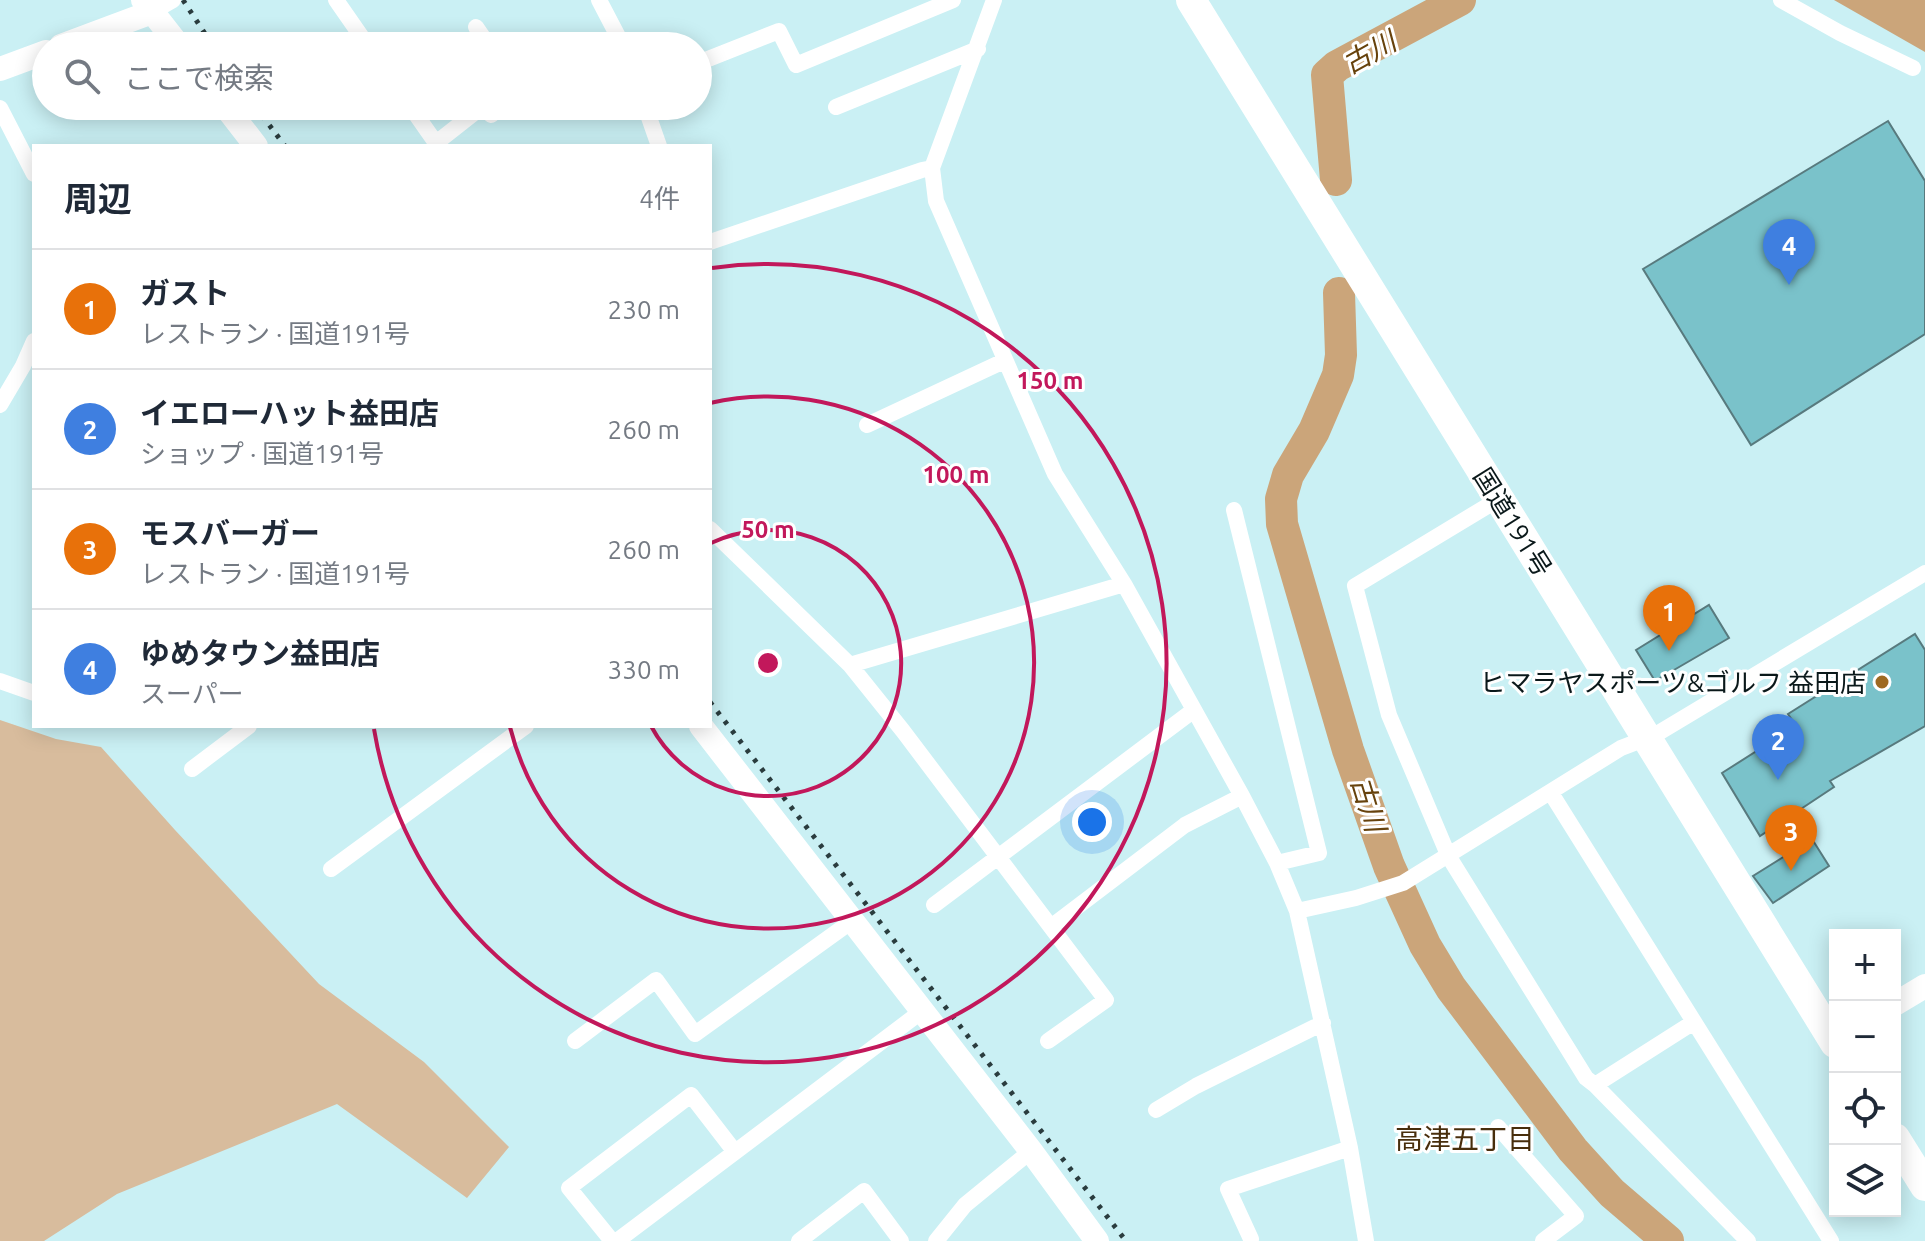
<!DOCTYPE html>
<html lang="ja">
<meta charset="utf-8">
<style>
body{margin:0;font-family:Ubuntu,"Noto Sans JP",sans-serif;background:#f6f6f7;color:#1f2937}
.controls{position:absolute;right:24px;bottom:24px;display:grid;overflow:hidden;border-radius:0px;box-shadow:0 4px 20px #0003}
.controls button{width:72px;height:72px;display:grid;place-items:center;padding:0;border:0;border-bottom:2px solid #e0e1e3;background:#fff;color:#1f2937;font:40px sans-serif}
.you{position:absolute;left:1092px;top:822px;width:28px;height:28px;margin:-20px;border:6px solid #fff;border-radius:50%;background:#1a73e8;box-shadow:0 0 0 12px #1a73e833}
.badge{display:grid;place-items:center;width:52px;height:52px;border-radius:50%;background:#9e6921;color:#fff;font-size:26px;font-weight:700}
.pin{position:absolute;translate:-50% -66px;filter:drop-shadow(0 2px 4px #0008)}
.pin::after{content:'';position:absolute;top:42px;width:28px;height:24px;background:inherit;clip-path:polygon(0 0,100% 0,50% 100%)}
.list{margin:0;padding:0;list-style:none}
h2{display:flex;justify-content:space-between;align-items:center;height:104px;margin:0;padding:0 32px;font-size:34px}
h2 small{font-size:26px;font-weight:400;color:#747a83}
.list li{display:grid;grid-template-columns:52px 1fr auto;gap:24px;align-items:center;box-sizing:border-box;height:120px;padding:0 32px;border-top:2px solid #e0e1e3}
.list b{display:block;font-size:30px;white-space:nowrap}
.list p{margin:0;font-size:26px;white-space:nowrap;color:#747a83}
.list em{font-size:26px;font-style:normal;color:#747a83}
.icon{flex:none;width:44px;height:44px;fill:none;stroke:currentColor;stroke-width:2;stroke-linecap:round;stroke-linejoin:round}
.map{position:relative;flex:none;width:1925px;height:1241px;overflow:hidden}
.search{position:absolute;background:#fff;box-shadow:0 4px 20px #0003;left:32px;top:32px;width:680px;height:88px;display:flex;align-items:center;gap:20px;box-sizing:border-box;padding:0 28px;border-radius:44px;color:#747a83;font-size:30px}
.panel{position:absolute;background:#fff;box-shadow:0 4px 20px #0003;left:32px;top:144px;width:680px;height:584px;border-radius:0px}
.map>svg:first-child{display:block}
.green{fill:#d8bc9d}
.water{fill:#cba57a}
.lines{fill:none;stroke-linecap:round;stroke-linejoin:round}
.river{stroke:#cba57a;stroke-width:32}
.building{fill:#7ac2ca;stroke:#587a7e;stroke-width:2}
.street{stroke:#fff;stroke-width:16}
.secondary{stroke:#fff;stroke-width:24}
.highway{stroke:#fff;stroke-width:30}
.rail{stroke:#2a3c3e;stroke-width:5;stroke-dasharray:4 8;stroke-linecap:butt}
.ring{fill:none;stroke:#c2185b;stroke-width:4}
.poi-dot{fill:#9e6921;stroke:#fff;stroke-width:3}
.labels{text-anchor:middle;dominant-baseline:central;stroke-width:6;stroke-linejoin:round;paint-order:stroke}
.street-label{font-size:26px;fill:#0a181a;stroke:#fff}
.poi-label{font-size:26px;fill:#0a181a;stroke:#fff;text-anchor:end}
.water-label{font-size:28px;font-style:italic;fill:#67420c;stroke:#fff}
.neighbourhood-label{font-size:28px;fill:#482e0c;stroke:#fff}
.centre{fill:#c2185b;stroke:#fff;stroke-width:4}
.ring-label{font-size:24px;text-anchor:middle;font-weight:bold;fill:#c2185b;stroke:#fff;stroke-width:6;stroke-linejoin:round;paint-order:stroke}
</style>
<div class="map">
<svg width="1925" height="1241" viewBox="0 0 1925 1241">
<rect width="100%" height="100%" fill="#caf0f4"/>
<path class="green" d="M0 720 56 739 101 747 175 830 319 984 424 1062 509 1147 467 1198 337 1104 117 1194 44 1241H0Z"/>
<path class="water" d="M1834 0H1925V52Z"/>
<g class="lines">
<path class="river" d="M1336 180 1327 75 1337 66 1460 0
M1339 293 1341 355 1338 375 1314 431 1288 475 1281 499 1282 524 1348 750 1389 866 1425 945 1451 988 1573 1150 1612 1193 1668 1241"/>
</g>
<path class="building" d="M1888 121 1925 181V334L1751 445 1643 269Z
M1709 605 1729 638 1655 681 1636 650Z
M1915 634 1925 650V726L1830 781 1834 787 1760 836 1722 773 1796 726 1788 714Z
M1812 839 1829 866 1773 903 1753 876Z"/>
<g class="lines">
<path class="street" d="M336 0 368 46
M599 0 623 46
M994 0 932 168 936 201 1055 474 1124 584 1242 796 1277 863 1297 911 1350 1148 1366 1241
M1781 0 1840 33 1913 68
M152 12 173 0
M476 27 489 46
M698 63 779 31 796 65 953 0
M410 106 438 146
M483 106 491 115 502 106
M645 106 659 146
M836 107 978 49
M0 108 34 174
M436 143 483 106
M710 242 922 170 932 168
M0 405 23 366 34 341
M867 425 1004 361
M1499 499 1355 586 1389 715 1449 857 1586 1078 1595 1085 1694 1022
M1234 510 1319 853 1277 863
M710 529 850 665 903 731 1106 1000 1048 1041
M850 665 1124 584
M0 681 34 693
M192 769 249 726
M1551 793 1831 1241
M331 869 526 726
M934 905 1194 710
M1297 911 1356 898 1403 883 1621 748 1655 735 1925 573
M1052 926 1185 825 1242 796
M575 1041 656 980 695 1034 852 921
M1595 1085 1748 1241
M1156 1110 1196 1086 1323 1023
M1498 1127 1576 1216 1543 1241
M1251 1239 1228 1189 1350 1148
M612 1241 569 1188 691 1095 735 1152
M617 1241 922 1011
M799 1241 864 1191 901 1241
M936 1241 965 1205 1031 1151"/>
<path class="secondary" d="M143 0 179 46
M61 46 152 12
M0 69 46 52
M225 106 256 146
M701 726 1031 1151 1097 1241
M1895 1004 1925 986"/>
<path class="highway" d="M1191 0 1835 1043
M1895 1138 1925 1186"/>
<path class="rail" d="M183 0 213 46
M255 106 285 146
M710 702 1126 1241"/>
</g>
<g class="ring">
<path d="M711 543A133 133 0 1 1 651 726"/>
<path d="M710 403A266 266 0 1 1 510 727"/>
<path d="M712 268A399 399 0 1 1 374 729"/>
</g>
<circle class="poi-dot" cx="1882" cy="682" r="8"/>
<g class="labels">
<g class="street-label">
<text transform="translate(1513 522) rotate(58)">国道191号</text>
</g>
<g class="poi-label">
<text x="1866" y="682">ヒマラヤスポーツ&amp;ゴルフ 益田店</text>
</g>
<g class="water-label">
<text transform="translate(1369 52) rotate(-29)">古川</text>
<text transform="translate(1369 804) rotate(73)">古川</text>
</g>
<g class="neighbourhood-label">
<text x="1465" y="1138">高津五丁目</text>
</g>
</g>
<circle cx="768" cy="663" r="12" class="centre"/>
<g class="ring-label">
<text x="1050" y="389">150 m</text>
<text x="956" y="483">100 m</text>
<text x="768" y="538">50 m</text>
</g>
</svg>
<div class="controls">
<button>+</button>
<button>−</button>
<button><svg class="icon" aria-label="locate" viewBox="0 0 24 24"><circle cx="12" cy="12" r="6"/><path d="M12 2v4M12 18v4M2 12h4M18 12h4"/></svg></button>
<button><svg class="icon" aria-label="layers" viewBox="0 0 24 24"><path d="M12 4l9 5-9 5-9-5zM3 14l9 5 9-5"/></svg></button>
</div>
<div class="you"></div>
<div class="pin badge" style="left:1669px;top:651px;background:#e8710a">1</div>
<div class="pin badge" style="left:1778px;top:780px;background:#3f7fe0">2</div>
<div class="pin badge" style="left:1791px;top:871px;background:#e8710a">3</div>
<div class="pin badge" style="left:1789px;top:285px;background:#3f7fe0">4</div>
<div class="search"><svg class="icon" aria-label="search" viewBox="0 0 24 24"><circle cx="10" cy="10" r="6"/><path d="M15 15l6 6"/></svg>ここで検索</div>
<section class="panel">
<h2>周辺<small>4件</small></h2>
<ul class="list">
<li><span class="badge" style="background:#e8710a">1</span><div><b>ガスト</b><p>レストラン · 国道191号</p></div><em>230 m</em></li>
<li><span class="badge" style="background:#3f7fe0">2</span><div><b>イエローハット益田店</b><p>ショップ · 国道191号</p></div><em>260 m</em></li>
<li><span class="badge" style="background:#e8710a">3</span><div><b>モスバーガー</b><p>レストラン · 国道191号</p></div><em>260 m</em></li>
<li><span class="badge" style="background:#3f7fe0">4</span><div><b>ゆめタウン益田店</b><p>スーパー</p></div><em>330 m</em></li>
</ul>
</section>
</div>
